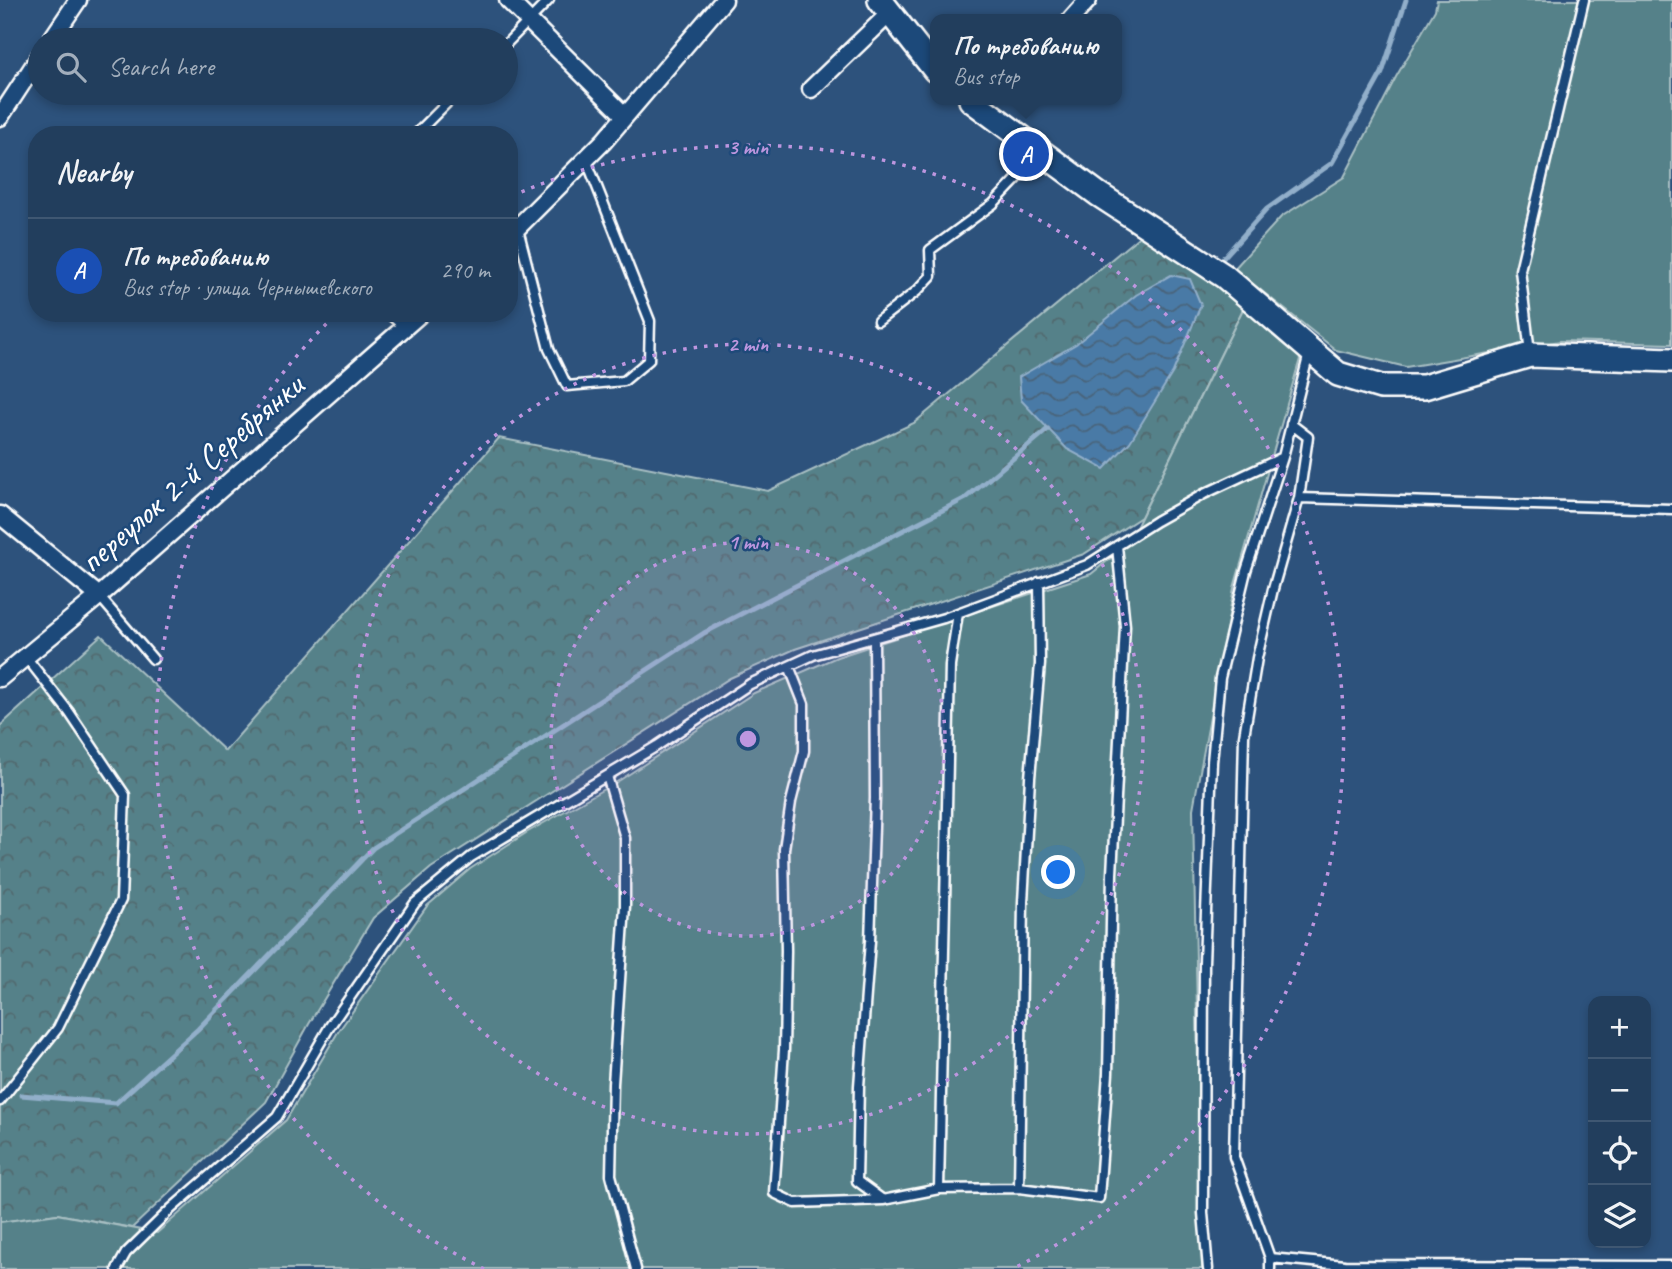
<!DOCTYPE html>
<meta charset="utf-8">
<style>
body{margin:0;font-family:Caveat,sans-serif;background:#2a4563;color:#f1f3f6}
.controls{position:absolute;right:21px;bottom:21px;display:grid;overflow:hidden;border-radius:14px;box-shadow:0 4px 10px #0003}
.controls button{width:63px;height:63px;display:grid;place-items:center;padding:0;border:0;border-bottom:2px solid #3f5772;background:#223e5d;color:#f1f3f6;font:35px sans-serif}
.you{position:absolute;left:1059px;top:873px;width:24px;height:24px;margin:-18px;border:5px solid #fff;border-radius:50%;background:#1a73e8;box-shadow:0 0 0 10px #1a73e833}
.badge{display:grid;place-items:center;width:46px;height:46px;border-radius:50%;background:#ea580c;color:#fff;font-size:23px;font-weight:700}
.pin{position:absolute;translate:-50% -50%;border:4px solid #fff;box-shadow:0 2px 7px #0006}
.popup{position:absolute;left:930px;top:14px;width:192px;height:91px;box-sizing:border-box;display:grid;place-content:center;border-radius:14px;background:#223e5d;filter:drop-shadow(0 2px 5px #0005);font-size:23px;white-space:nowrap;color:#a2aebc}
.popup b{font-size:26px;color:#f1f3f6}
.popup::after{content:'';position:absolute;left:50%;top:100%;margin-left:-14px;border:14px solid transparent;border-top-color:#223e5d}
.list{margin:0;padding:0;list-style:none}
h2{display:flex;justify-content:space-between;align-items:center;height:91px;margin:0;padding:0 28px;font-size:30px}
h2 small{font-size:23px;font-weight:400;color:#a2aebc}
.list li{display:grid;grid-template-columns:46px 1fr auto;gap:21px;align-items:center;box-sizing:border-box;height:105px;padding:0 28px;border-top:2px solid #3f5772}
.list b{display:block;font-size:26px;white-space:nowrap}
.list p{margin:0;font-size:23px;white-space:nowrap;color:#a2aebc}
.list em{font-size:23px;font-style:normal;color:#a2aebc}
.icon{flex:none;width:38px;height:38px;fill:none;stroke:currentColor;stroke-width:2;stroke-linecap:round;stroke-linejoin:round}
.map{position:relative;flex:none;width:1672px;height:1269px;overflow:hidden}
.search{position:absolute;background:#223e5d;box-shadow:0 4px 10px #0003;left:28px;top:28px;width:490px;height:77px;display:flex;align-items:center;gap:18px;box-sizing:border-box;padding:0 24px;border-radius:38px;color:#a2aebc;font-size:26px}
.panel{position:absolute;background:#223e5d;box-shadow:0 4px 10px #0003;left:28px;top:126px;width:490px;height:196px;border-radius:28px}
.map>svg:first-child{display:block}
.forest{fill:url(#forest-crowns);stroke:#aac0c4;stroke-width:2}
.garden{fill:#558189;stroke:#aac0c4;stroke-width:2}
.water{fill:url(#water-waves);stroke:#92afca;stroke-width:2}
.lines{fill:none;stroke-linecap:round;stroke-linejoin:round}
.stream{stroke:#92afca;stroke-width:5}
.lane-casing{stroke:#fff;stroke-width:13}
.street-casing{stroke:#fff;stroke-width:21}
.secondary-casing{stroke:#fff;stroke-width:28}
.lane{stroke:#1f4a7a;stroke-width:8}
.street{stroke:#1f4a7a;stroke-width:16}
.secondary{stroke:#1f4a7a;stroke-width:23}
.ring{fill:none;stroke:#bd96df;stroke-width:3.5;stroke-dasharray:3.5 7}
.labels{text-anchor:middle;dominant-baseline:central;stroke-width:5;stroke-linejoin:round;paint-order:stroke}
.street-label{font-size:35px;fill:#fff;stroke:#1f4a7a}
.centre{fill:#bd96df;stroke:#1f4a7a;stroke-width:3.5}
.ring-label{font-size:21px;text-anchor:middle;font-weight:bold;fill:#bd96df;stroke:#1f4a7a;stroke-width:5;stroke-linejoin:round;paint-order:stroke}
</style>
<div class="map">
<svg width="1672" height="1269" viewBox="0 0 1672 1269">
<defs>
<pattern id="forest-crowns" width="20" height="18" patternUnits="userSpaceOnUse" patternTransform="scale(1.75)"><rect width="20" height="18" fill="#558189"/><path d="M2 6a3 3 0 1 1 6 0M12 15a3 3 0 1 1 6 0" fill="none" stroke="#51696e"/></pattern>
<pattern id="water-waves" width="16" height="10" patternUnits="userSpaceOnUse" patternTransform="scale(1.75)"><rect width="16" height="10" fill="#497aa6"/><path d="M0 5q4-4 8 0t8 0" fill="none" stroke="#4a6379"/></pattern>
</defs>
<rect width="100%" height="100%" fill="#2d527c"/>
<filter id="ink" filterUnits="userSpaceOnUse"><feTurbulence type="fractalNoise" baseFrequency=".0143" numOctaves="2"/><feDisplacementMap in="SourceGraphic" scale="14" xChannelSelector="R" yChannelSelector="G"/><feConvolveMatrix kernelMatrix="1 2 1 2 8 2 1 2 1" color-interpolation-filters="sRGB"/></filter>
<g filter="url(#ink)">
<path class="forest" d="M1142 234 1245 305 1141 517 1084 554 795 649 730 678 431 868 373 918 309 1024 266 1102 132 1228 57 1214 0 1222V726L101 635 225 751 499 438 768 491 914 423Z"/>
<path class="garden" d="M1437 0H1672V344L1560 341 1406 367 1336 350 1234 269 1281 217 1344 177 1396 77 1435 10Z
M1245 305 1302 352 1234 588 1193 809 1202 1269H0V1222L57 1214 157 1233 286 1120 338 1032 427 906 470 869 526 833 620 780 754 693 837 657 1091 574 1128 544Z"/>
<path class="water" d="M1171 275 1190 279 1201 305 1173 372 1130 442 1104 469 1067 449 1021 400 1019 377 1076 344 1136 295Z"/>
<g class="lines">
<path class="stream" d="M1223 258 1267 209 1332 163 1382 73 1406 0
M21 1095 116 1103 198 1029 373 848 704 633 966 498 1048 429"/>
<g class="lane-casing">
<path id="lane" d="M506 44 549 0
M415 135 457 93
M518 229 549 349 567 386 624 381 649 360 650 321 586 159
M388 313 405 328
M878 321 917 291 931 276 930 250 993 204 1040 155
M1530 353 1520 270 1584 0
M1299 498 1672 509
M1039 582 1040 664 1030 778 1023 902 1019 1188 1099 1198 1108 1073 1112 874 1125 626 1117 546
M99 596 153 659
M958 613 950 665 939 1189 1019 1188
M874 638 875 798 870 941 859 1086 857 1181 883 1200 939 1189
M789 666 804 704V751L791 802 784 849 786 951 784 1050 774 1193 795 1203 883 1200
M607 776 625 838V906L613 1084 611 1175 636 1269
M0 1101 58 1028 121 900 125 795 69 712 26 657
M1270 1258 1345 1265 1672 1266
M117 1269 126 1253 171 1209 277 1117 330 1026 415 903 471 857 657 746 750 684 813 655 944 618 1087 565 1156 521 1204 494 1283 457 1309 353
M1208 1269 1203 1213 1204 962 1212 762 1220 678 1246 571 1283 457
M1270 1269V1258L1234 1157 1244 736 1257 658 1273 589 1299 498 1308 437 1291 424"/>
</g>
<g class="street-casing">
<path id="street" d="M508 0 625 116
M1071 19 1088 0
M51 40 78 0
M811 89 890 13
M0 117 40 56
M509 236 604 141 724 0
M0 515 99 596
M0 678 99 596 421 313"/>
</g>
<g class="secondary-casing">
<path id="secondary" d="M880 0 935 70
M971 100 1098 194 1224 276 1338 374 1381 387H1424L1530 355 1672 360"/>
</g>
<use href="#lane" class="lane"/>
<use href="#street" class="street"/>
<use href="#secondary" class="secondary"/>
</g>
</g>
<circle cx="748" cy="739" r="197" fill="#bd96df" fill-opacity=".12"/>
<g class="ring">
<circle cx="748" cy="739" r="197"/>
<circle cx="748" cy="739" r="395"/>
<path d="M484 1269A592 592 0 0 1 333 317M512 196A592 592 0 0 1 1012 1269"/>
</g>
<g class="labels">
<g class="street-label">
<text transform="translate(191 473) rotate(-41)">переулок 2-й Серебрянки</text>
</g>
</g>
<circle cx="748" cy="739" r="10" class="centre"/>
<g class="ring-label">
<text x="748" y="154">3 min</text>
<text x="748" y="351">2 min</text>
<text x="748" y="549">1 min</text>
</g>
</svg>
<div class="controls">
<button>+</button>
<button>−</button>
<button><svg class="icon" aria-label="locate" viewBox="0 0 24 24"><circle cx="12" cy="12" r="6"/><path d="M12 2v4M12 18v4M2 12h4M18 12h4"/></svg></button>
<button><svg class="icon" aria-label="layers" viewBox="0 0 24 24"><path d="M12 4l9 5-9 5-9-5zM3 14l9 5 9-5"/></svg></button>
</div>
<div class="you"></div>
<div class="pin badge" style="left:1026px;top:154px;background:#1a4fb4">A</div>
<div class="popup"><b>По требованию</b>Bus stop</div>
<div class="search"><svg class="icon" aria-label="search" viewBox="0 0 24 24"><circle cx="10" cy="10" r="6"/><path d="M15 15l6 6"/></svg>Search here</div>
<section class="panel">
<h2>Nearby<small></small></h2>
<ul class="list">
<li><span class="badge" style="background:#1a4fb4">A</span><div><b>По требованию</b><p>Bus stop · улица Чернышевского</p></div><em>290 m</em></li>
</ul>
</section>
</div>
